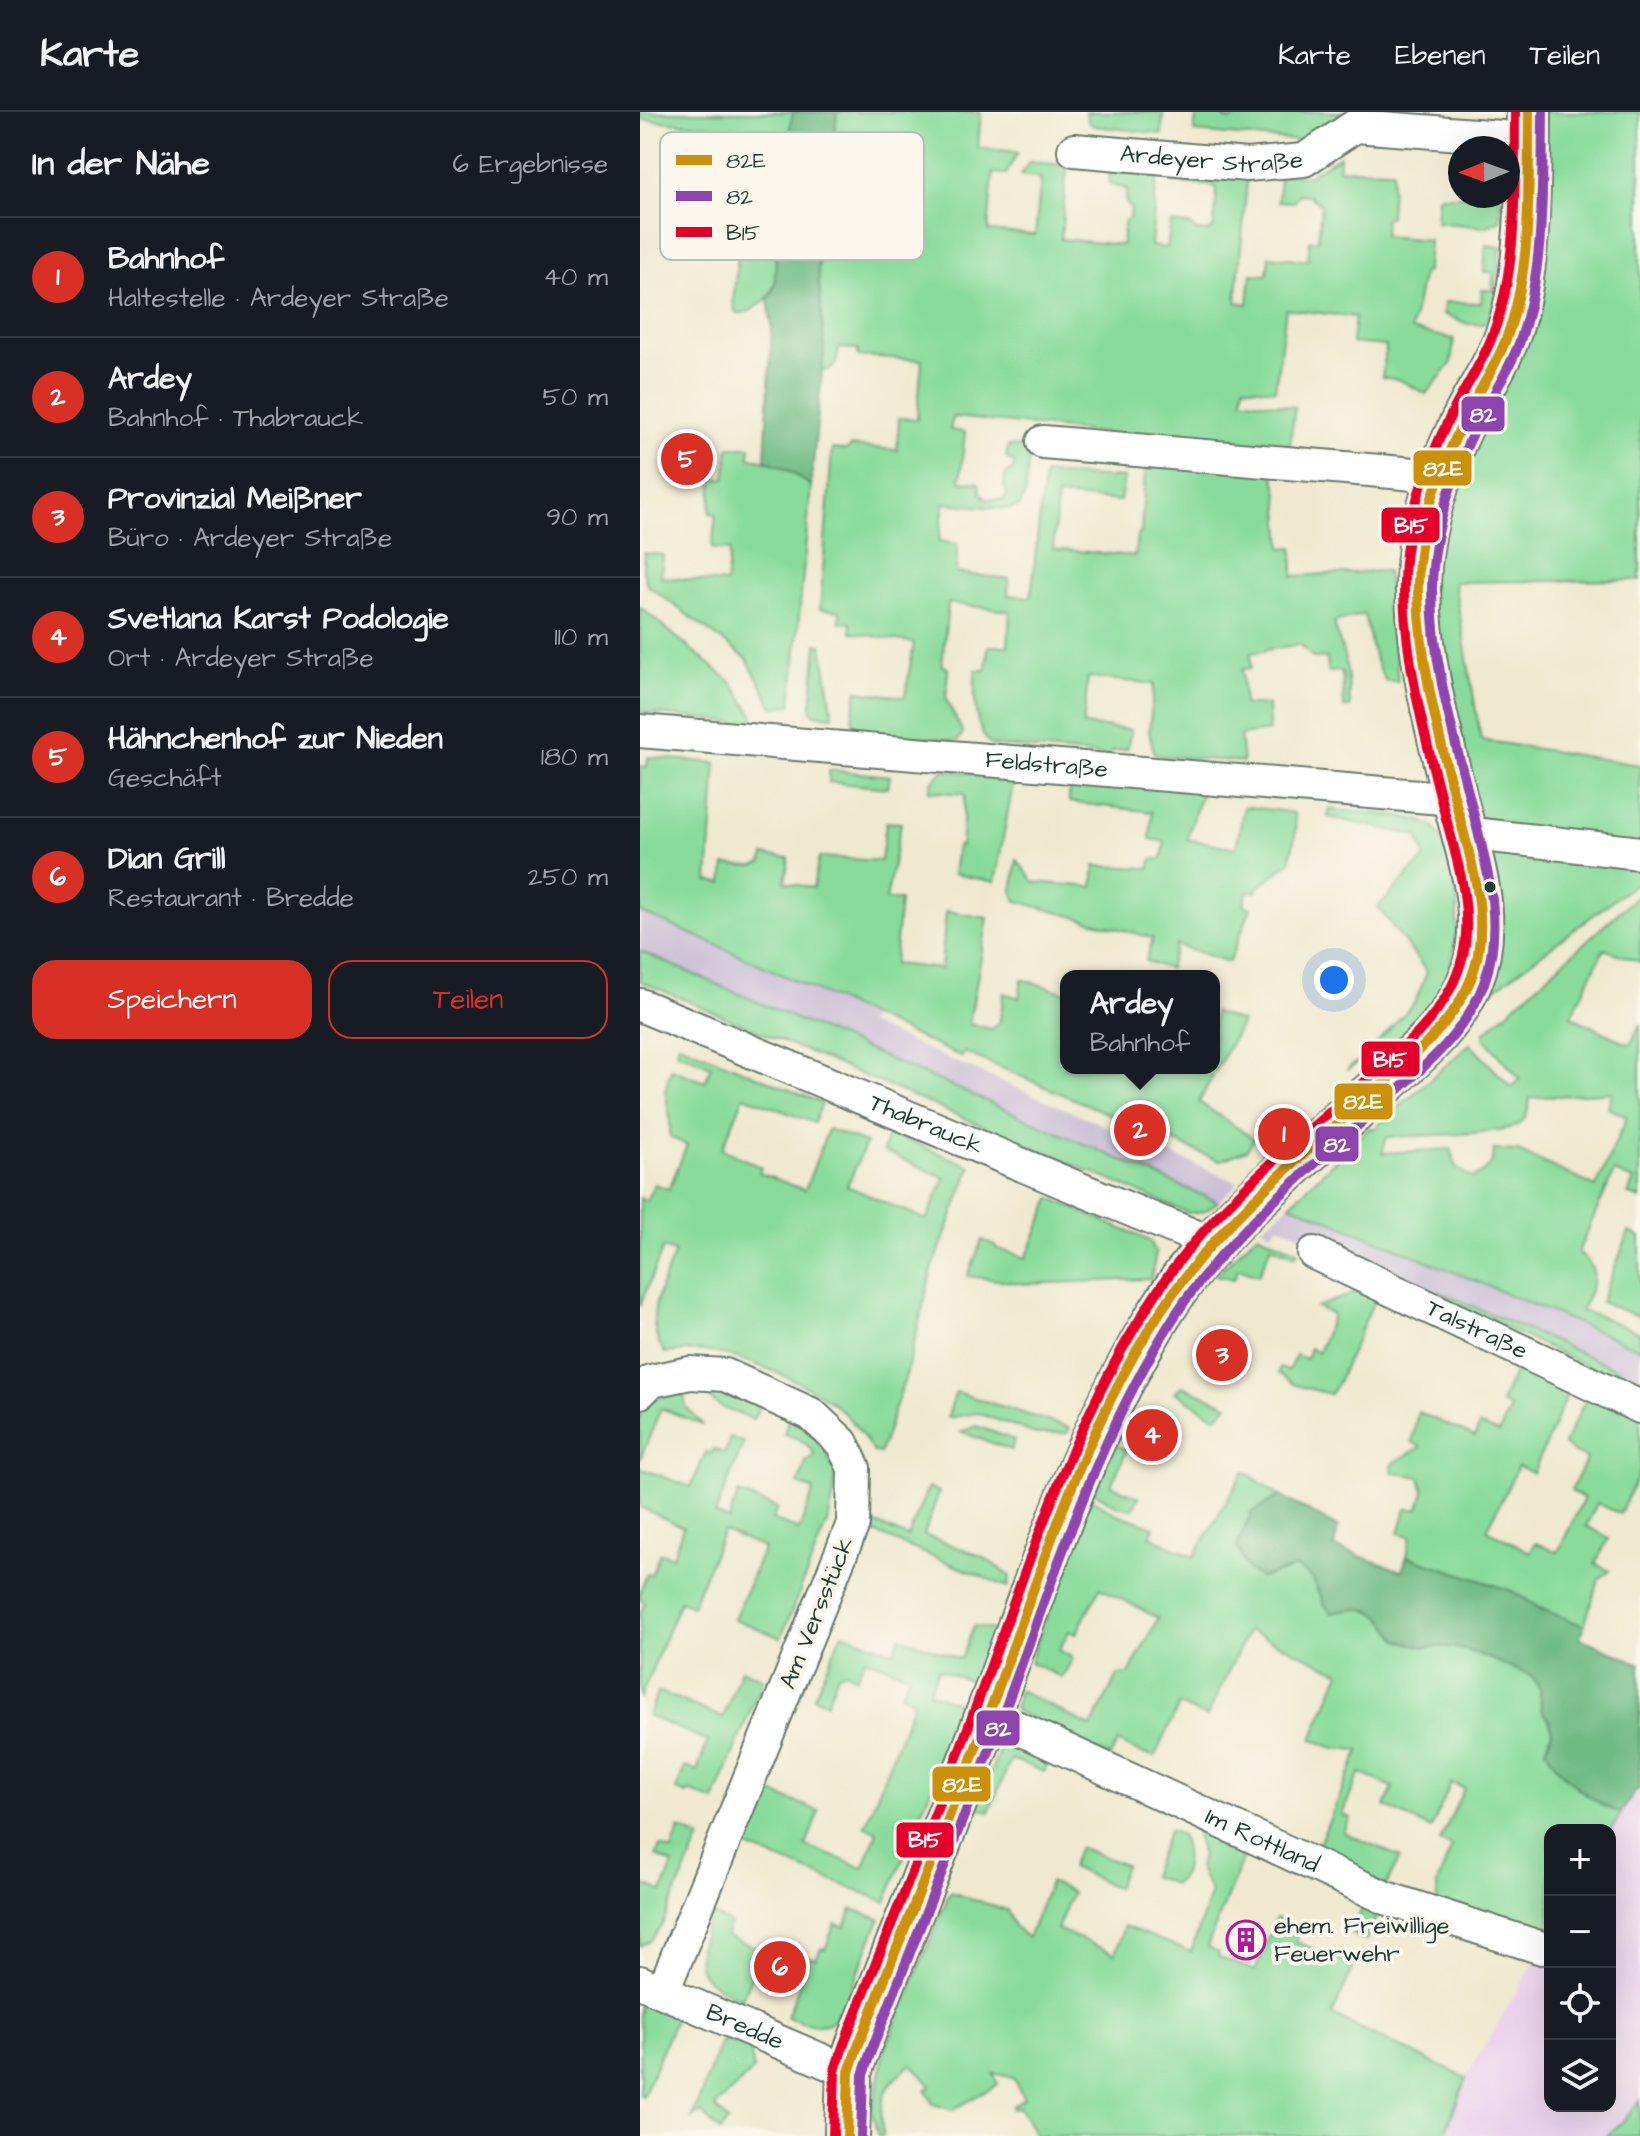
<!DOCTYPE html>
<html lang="de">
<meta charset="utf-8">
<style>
body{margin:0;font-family:"Architects Daughter",sans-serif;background:#20242c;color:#f1f3f6}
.controls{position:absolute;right:24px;bottom:24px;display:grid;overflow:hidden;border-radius:16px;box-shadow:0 8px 32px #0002}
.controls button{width:72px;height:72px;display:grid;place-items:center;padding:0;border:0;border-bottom:2px solid #363941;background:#171b24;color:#f1f3f6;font:40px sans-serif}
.compass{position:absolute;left:808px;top:24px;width:72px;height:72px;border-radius:50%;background:#171b24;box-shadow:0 8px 32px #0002;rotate:269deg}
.you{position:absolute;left:694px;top:868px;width:28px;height:28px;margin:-20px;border:6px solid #fff;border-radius:50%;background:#1a73e8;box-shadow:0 0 0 12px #1a73e833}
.badge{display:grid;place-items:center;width:52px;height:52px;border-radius:50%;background:#d93025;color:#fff;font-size:26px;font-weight:700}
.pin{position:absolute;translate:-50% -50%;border:4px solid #fff;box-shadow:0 2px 8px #0006}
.popup{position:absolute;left:420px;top:858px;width:160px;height:104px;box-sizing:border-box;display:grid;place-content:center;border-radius:16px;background:#171b24;filter:drop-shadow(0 2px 6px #0005);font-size:26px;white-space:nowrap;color:#9ea1a6}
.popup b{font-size:30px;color:#f1f3f6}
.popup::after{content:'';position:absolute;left:50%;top:100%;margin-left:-16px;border:16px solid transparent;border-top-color:#171b24}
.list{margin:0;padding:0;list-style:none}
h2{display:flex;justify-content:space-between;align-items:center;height:104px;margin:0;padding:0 32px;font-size:34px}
h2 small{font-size:26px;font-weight:400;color:#9ea1a6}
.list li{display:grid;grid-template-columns:52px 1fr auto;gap:24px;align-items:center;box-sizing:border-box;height:120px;padding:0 32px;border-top:2px solid #363941}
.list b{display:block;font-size:30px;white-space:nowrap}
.list p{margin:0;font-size:26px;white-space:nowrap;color:#9ea1a6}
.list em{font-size:26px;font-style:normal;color:#9ea1a6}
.actions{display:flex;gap:16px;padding:24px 32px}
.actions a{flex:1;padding:18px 0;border:2px solid #d93025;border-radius:24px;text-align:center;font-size:28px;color:#d93025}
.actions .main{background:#d93025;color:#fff}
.icon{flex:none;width:44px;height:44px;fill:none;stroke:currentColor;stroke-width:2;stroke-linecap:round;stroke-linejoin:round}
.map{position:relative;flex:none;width:1000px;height:2024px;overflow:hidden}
header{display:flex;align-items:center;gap:48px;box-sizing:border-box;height:112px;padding:0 40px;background:#171b24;border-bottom:2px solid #363941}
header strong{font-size:38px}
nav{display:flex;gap:44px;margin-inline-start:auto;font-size:28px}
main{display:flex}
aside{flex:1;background:#171b24}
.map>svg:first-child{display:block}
.built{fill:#ead1ec}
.industrial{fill:#cabfd6}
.green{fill:#88db9c;stroke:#548c68;stroke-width:2;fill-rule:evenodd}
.forest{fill:#6ebb84;stroke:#467c5c;stroke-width:2}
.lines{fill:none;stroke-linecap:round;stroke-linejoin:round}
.minor-casing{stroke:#68796a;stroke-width:36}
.secondary-casing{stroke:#68796a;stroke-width:48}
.minor{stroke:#fff;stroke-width:32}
.secondary{stroke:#fff;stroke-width:44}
.bus-1-casing{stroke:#fbf7ec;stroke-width:16}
.bus-2-casing{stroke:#fbf7ec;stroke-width:16}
.bus-3-casing{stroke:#fbf7ec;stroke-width:16}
.bus-1{stroke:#cc910a;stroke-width:10}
.bus-2{stroke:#8e44ad;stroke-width:10}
.bus-3{stroke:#e4002b;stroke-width:10}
.bus-dot{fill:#1f3d34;stroke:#fbf7ec;stroke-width:3}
.labels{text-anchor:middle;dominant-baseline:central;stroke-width:8;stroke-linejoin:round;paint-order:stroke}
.street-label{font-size:24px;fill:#1f3d34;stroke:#fbf7ec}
.poi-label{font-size:24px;fill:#1f3d34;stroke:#fbf7ec;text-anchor:start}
.key{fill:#fbf7ec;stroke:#b9bfb5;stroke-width:2}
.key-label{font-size:22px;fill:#1f3d34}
.line-badge{stroke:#fbf7ec;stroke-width:3}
.badge-label{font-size:22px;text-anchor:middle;font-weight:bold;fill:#fff}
</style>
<header>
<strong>Karte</strong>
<nav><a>Karte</a><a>Ebenen</a><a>Teilen</a></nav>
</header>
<main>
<aside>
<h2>In der Nähe<small>6 Ergebnisse</small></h2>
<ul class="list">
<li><span class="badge">1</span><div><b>Bahnhof</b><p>Haltestelle · Ardeyer Straße</p></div><em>40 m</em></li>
<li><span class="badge">2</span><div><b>Ardey</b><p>Bahnhof · Thabrauck</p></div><em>50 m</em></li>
<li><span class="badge">3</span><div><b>Provinzial Meißner</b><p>Büro · Ardeyer Straße</p></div><em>90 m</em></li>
<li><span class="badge">4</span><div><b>Svetlana Karst Podologie</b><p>Ort · Ardeyer Straße</p></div><em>110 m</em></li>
<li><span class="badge">5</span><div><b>Hähnchenhof zur Nieden</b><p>Geschäft</p></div><em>180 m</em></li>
<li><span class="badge">6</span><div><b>Dian Grill</b><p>Restaurant · Bredde</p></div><em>250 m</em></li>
</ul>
<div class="actions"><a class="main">Speichern</a><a>Teilen</a></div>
</aside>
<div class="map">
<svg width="1000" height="2024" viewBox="0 0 1000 2024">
<rect width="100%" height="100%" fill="#fbf7ec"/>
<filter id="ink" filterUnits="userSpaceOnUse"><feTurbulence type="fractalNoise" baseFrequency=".0125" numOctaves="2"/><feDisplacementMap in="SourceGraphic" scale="16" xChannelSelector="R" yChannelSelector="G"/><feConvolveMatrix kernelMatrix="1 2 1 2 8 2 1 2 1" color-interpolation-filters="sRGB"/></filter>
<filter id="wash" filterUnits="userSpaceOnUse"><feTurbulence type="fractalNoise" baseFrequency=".006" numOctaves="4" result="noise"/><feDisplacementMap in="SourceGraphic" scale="32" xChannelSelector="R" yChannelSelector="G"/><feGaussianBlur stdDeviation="1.8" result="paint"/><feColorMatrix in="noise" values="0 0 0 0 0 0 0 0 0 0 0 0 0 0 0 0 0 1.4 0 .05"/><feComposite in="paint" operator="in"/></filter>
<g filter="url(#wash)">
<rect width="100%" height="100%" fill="#efe9cf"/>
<path class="built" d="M1000 1676V2024H804L826 1966 910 1823V1994H970V1721L996 1678Z"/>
<path class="industrial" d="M0 800 128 856 230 905 228 912 598 1071 578 1090 0 839Z
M650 1092 1000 1237V1267L801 1180 800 1185 638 1113 632 1121 622 1116Z"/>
<path class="green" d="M0 0H153L151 22 0 7Z
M197 0H341L338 36 378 40 366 62 353 61 348 119 395 123 401 66 381 63 389 50 427 53 421 127 482 133 484 110 490 105 491 97 486 91 487 77 469 72 471 49 518 53 511 134 527 136 531 111 550 113 556 119 568 120 574 115 577 75 533 70V53L608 59 596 190 608 192 611 162 627 163 629 144 668 148 670 128H678L681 93 668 83 659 82 653 90 638 89 640 63H669L700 44 698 57 753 58 750 105H745L744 124 789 128 787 160H783L771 218 814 227 811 252 786 282 760 268 742 265 746 234 712 231 715 205 646 197 635 278 604 274 602 287 655 295 649 340 313 305 310 318 325 320 320 369 339 371 340 380 346 387 364 388 367 382 364 374 365 362 373 358 374 351 366 346 368 334 390 336 385 383 380 394 368 397 304 391 299 429 317 432 316 461 369 467 368 483 391 485 404 362 484 366 480 389 417 384 413 437 495 444 497 424 501 421 506 348 633 360 638 382 642 436 653 435V464L747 459 758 569H746C732 549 730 524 724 502L694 510C697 525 702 535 705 548 709 563 709 579 710 595H704L702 559 688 560 687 546H673L660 532 611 541V556L602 557 604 593H628L629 619 600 623 603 650 522 644 514 641 509 619 514 572 448 565 443 613 491 618 487 637 473 639 469 644 351 633C332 615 335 582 335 558H346L348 534H368L370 499 308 491 302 554 308 556 306 587 323 621 318 629 218 618 212 606 217 579 265 585 274 531 211 520V511L200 510V499L180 497 192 337 206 338 211 334 257 338 259 306 277 307 282 248 218 244V237L199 236 196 251 191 257 182 259 184 237 178 157Z
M446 0H523L522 22 454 14 448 10Z
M557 0 581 1 586 7 592 8 598 3 613 4 614 0H703L661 29 554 20Z
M889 0H1000V468L814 470 841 628 1000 653V768L808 912 833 865 779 458 866 228Z
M108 31 139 34C156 56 141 89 137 112 131 141 147 174 119 193 111 199 105 202 96 201L93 190 99 135 94 74 97 37Z
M798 84H860V108L845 115 796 110Z
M846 133 861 135 853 192 847 212H828L803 202 804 190 841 191 842 178H852L853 160H844Z
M89 335H110L109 346C134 348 152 360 171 374L151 593 133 595 107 547 7 473 3 459 4 441 23 443 21 465 86 471 90 438 72 436 76 402 70 401 73 366 85 367Z
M0 495 92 571 114 604 110 612 0 600Z
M177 532 182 533 193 604 174 602 171 597Z
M8 645 76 651 68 769 83 771 85 753 113 754 122 751 124 743 149 746 145 770 173 776 179 745 241 749 246 710 261 711 246 788H260L254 852 301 857 306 799 348 806 329 912 352 917 360 908 364 881 379 886 382 867 426 881V956H574V900L602 910 559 990 614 1027 607 1038 579 1049 324 940 322 945C214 898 109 845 0 800V654L7 655Z
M189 658 250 664 248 676 189 670Z
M303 658 371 664 373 672 355 770 313 762 317 734H321L325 682 289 679 291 671Z
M435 667 557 676 561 682 547 727 596 736 604 694 654 701 656 718 650 750 617 776 616 780H607L604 793 611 796 589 850 536 833 529 857 506 849 513 826 376 789 372 779 377 748 394 770 453 775 455 754 510 756 511 748 522 747 525 730 510 727 512 700 429 690V677Z
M689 697C711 700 777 703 792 714 804 723 814 761 816 776 821 833 810 885 763 924 747 938 724 947 706 958L726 943 775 890 787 860 738 795 785 745 778 724 688 705Z
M1000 781V850L964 837 931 904 981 929 991 932 1000 912V1087L988 1082 994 1068 974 1060 938 1140C964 1160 952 1175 940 1199L959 1204 1000 1221V1237L650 1092 730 1015 734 1017 830 932 871 975 880 967 844 926V921ZM972 980 968 996 987 1005 956 1075 878 1039 854 1038C854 1053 844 1062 831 1066L816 1055 811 1037 742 1041 747 1025C772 1023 860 1023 878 1013 886 1008 890 994 890 986Z
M0 839 578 1090 563 1100 548 1101 0 869Z
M39 932 182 991 174 1011 104 984 82 1037 121 1055 119 1061 165 1078 188 1017 226 1031 207 1074 286 1108 305 1066 243 1039 249 1021 331 1054 292 1158 266 1263 240 1341 233 1340C223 1322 211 1306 194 1292 169 1271 95 1241 62 1239 50 1238 37 1240 25 1241 1 1208 22 1173 35 1140L23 1136 0 1194V1086L6 1089 14 1072 29 1077 47 1033 30 1025V1005L25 978 31 957 65 970 71 954 36 939Z
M411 1086 510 1129 516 1141 511 1167 386 1172 328 1164 342 1128 355 1133 356 1136 386 1146Z
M989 1120 1000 1125V1205L961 1190Z
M617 1122 658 1139 656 1144 631 1134 619 1163 598 1156 594 1167 576 1163Z
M725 1177 737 1182 698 1270 690 1282 655 1273 638 1261 640 1256 648 1259 656 1243 666 1247 670 1236 678 1241 693 1202 677 1195Z
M800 1180 1000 1267V1279L800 1185Z
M879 1249 931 1274 893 1361 878 1354 847 1418 890 1440 895 1431 918 1440 944 1386 931 1379 947 1346 934 1341 924 1332 947 1285 1000 1303V1359L980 1402 957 1391 946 1414 969 1426 955 1452 970 1459 959 1467 944 1514 901 1497 872 1479 767 1444 771 1424 759 1421 766 1397H779L784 1380 780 1365 752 1360 753 1351 781 1335 772 1330 778 1300 835 1325 839 1313 859 1321 870 1296 861 1291Z
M42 1274 46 1295 63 1313 21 1296 0 1348V1297L9 1290Z
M64 1274 120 1294 113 1307C96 1300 67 1295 64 1274Z
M542 1274 588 1293 575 1305 535 1280Z
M316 1280 430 1316 427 1321 396 1322 338 1301 307 1306Z
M149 1305 174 1324 185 1337 194 1360V1382L189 1405 141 1526 94 1507 124 1436 83 1419 52 1494 40 1489 0 1587V1503L5 1491 0 1488V1479L7 1462 11 1463 20 1441 33 1444 43 1415 0 1395V1356L51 1375 66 1340 72 1341 73 1337 85 1341 90 1325 104 1330 75 1402 89 1408 98 1381 137 1396 132 1408 159 1418 174 1378 158 1372 167 1348 175 1343C167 1330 159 1326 144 1322Z
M336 1314 375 1328 371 1338 321 1320Z
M473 1332 487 1338 471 1373 499 1385 492 1397 478 1394 454 1380Z
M604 1359 640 1384 611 1402 597 1435 642 1461 655 1455 673 1466 677 1479 742 1504 758 1528 786 1535H813L836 1541 892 1564 900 1577 901 1598 909 1608 912 1620 906 1638 962 1694 981 1701 970 1721V1718H910V1821L900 1815 883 1822 797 1792V1772L812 1734 800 1729 824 1676 811 1671 791 1717 745 1694 753 1675 720 1661 702 1702 710 1706 703 1720 760 1745 746 1774 675 1741 720 1638 693 1636 672 1627 700 1560 608 1518 567 1605 539 1593 515 1644 502 1642 478 1630 470 1645 374 1598 379 1578 451 1615 478 1563 489 1562 518 1506 460 1476 436 1522 429 1519 419 1538 433 1546 422 1566 390 1550 451 1387 477 1402 514 1415 510 1424 554 1445Z
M288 1375 299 1380 284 1423 343 1445 370 1464 368 1475 227 1418 231 1410 268 1425Z
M334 1514 354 1518 333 1570 298 1557 289 1580 324 1593 246 1790 102 1733 124 1678 179 1699 166 1734 223 1756 237 1720 225 1714 273 1591 271 1587 261 1582 269 1563 225 1546 216 1566 206 1559 198 1562 187 1591 174 1585 202 1521 254 1540 260 1525 321 1547Z
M101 1557 123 1567 74 1689 49 1679 47 1682 36 1678 45 1655 57 1659 68 1629 8 1604 18 1579 83 1606Z
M365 1624 413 1640 404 1660 371 1647 349 1700 339 1696 338 1691Z
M548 1694 607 1735 567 1835 579 1840 578 1845 615 1859 636 1806 661 1817 656 1830 702 1848 713 1856 692 1903 826 1966 804 2024H396L379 1995 373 1997 372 1994 384 1986 373 1966 353 1961 358 1972 312 1998 293 1992 286 1979 291 1974 272 1952C243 1973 238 1989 243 2024H238L232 2000 246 1935 310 1780 367 1798 374 1814 388 1826 410 1770 432 1780 417 1817 475 1842 484 1814 551 1840 571 1780 558 1755 562 1743Z
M39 1717 60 1726 21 1815 11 1828 0 1834V1771L22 1780 33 1752 16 1744 20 1734 32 1739Z
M529 1718 541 1723C547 1739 549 1762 534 1772L511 1764Z
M439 1735 485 1753 477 1776 431 1755Z
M724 1791 740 1797 726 1828 712 1822Z
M212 1797 240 1807 203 1897C189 1921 170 1913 147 1905L170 1845 176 1847 181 1836 185 1837 195 1812 205 1815Z
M71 1802 90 1811 86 1824 122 1838 102 1887C49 1864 52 1852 71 1802Z
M0 1891 36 1905 3 1984 0 1983Z
M82 1927 110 1936 114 1958 75 1995 88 2009 80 2019 60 2000 52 2006Z
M1000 1988V2024H967L984 2008Z"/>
<path class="forest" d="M153 0H197L178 157 184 237 171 374 150 359 125 347 132 215 128 187 135 175 136 114 143 92 145 42Z
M640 1384 698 1415 694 1435 762 1459 767 1444 872 1479 901 1497 944 1514 940 1526 1000 1552V1676L996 1678 981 1701C953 1691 920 1665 906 1638L912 1620 909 1608 901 1598 900 1577 892 1564 836 1541 813 1535H786L758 1528C735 1493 732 1494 691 1501L684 1492 673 1467 656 1455 621 1466 608 1458 597 1435 611 1401Z"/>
</g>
<g filter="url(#ink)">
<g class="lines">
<g class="minor-casing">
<g id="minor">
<path id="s1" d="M434 38 607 53 664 48 715 14 888 27"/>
<path d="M403 330 798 364"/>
<path id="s2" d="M0 619 814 687"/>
<path d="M825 721 1000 741"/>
<path id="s3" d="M0 893C191 972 381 1054 572 1131"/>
<path id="s4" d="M674 1141 1000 1295"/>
<path d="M0 1280 11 1269 50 1261 85 1263 171 1302 202 1331 214 1356 213 1412 23 1879"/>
<path id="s5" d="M348 1602 746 1786 902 1836"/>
<path id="s6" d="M0 1870 209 1960"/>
</g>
</g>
<g class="secondary-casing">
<path id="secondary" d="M207 2024 209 1960 217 1937C263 1819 311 1702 355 1584 403 1453 447 1317 522 1198 575 1112 659 1049 732 982 770 947 811 917 830 869 856 806 827 740 813 679 797 613 779 546 778 477 778 415 799 356 827 302 840 277 857 252 867 225 890 163 888 67 889 0"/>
</g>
<use href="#minor" class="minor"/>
<use href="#secondary" class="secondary"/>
<g class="bus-1-casing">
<path id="bus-1" d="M207 2024 209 1960 217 1937C263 1819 312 1701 356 1582 406 1445 455 1282 545 1165 613 1075 708 1009 788 930 811 905 832 877 838 842 847 790 828 739 815 688 798 620 780 551 778 481 776 418 799 357 827 302 840 277 856 254 866 227 893 156 888 75 889 0"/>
</g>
<g class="bus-2-casing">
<path id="bus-2" d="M221 2024 223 1963 230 1942C276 1824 324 1707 368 1589 417 1457 459 1320 536 1202 586 1126 657 1068 724 1008 768 968 823 929 844 871 867 807 843 743 828 680 811 614 792 547 792 478 792 417 814 357 842 303 856 277 872 253 881 226 905 154 902 75 903 0"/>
</g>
<g class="bus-3-casing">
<path id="bus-3" d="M193 2024 195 1958 204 1932C250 1814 299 1697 342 1578 395 1435 441 1285 531 1160 598 1067 697 1000 778 921 799 898 816 874 823 843 835 791 812 734 800 683 783 617 766 550 764 481 762 417 785 353 814 297 827 272 844 248 853 222 879 152 874 73 875 0"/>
</g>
<use href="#bus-1" class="bus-1"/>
<use href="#bus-2" class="bus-2"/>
<use href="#bus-3" class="bus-3"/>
</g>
</g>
<defs>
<g id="building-ring" transform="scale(2)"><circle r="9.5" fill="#fbf7ec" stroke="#b5179e" stroke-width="1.5"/><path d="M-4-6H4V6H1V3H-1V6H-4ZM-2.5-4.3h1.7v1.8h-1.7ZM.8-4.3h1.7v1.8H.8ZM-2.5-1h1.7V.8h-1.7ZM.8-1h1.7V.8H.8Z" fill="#b5179e"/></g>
</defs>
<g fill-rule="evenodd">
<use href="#building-ring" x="606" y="1828"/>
</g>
<circle class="bus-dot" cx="850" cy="775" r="7"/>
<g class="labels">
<g class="street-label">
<text stroke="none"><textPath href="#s1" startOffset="138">Ardeyer Straße</textPath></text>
<text stroke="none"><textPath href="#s2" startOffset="408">Feldstraße</textPath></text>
<text stroke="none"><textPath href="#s3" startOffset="310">Thabrauck</textPath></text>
<text stroke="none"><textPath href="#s4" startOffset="180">Talstraße</textPath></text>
<text transform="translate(177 1501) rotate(-68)">Am Versstück</text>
<text stroke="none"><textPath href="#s5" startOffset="302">Im Rottland</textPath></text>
<text stroke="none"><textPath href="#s6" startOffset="114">Bredde</textPath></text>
</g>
<g class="poi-label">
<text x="634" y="1814">ehem. Freiwillige<tspan x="634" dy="28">Feuerwehr</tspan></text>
</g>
</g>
<rect x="20" y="20" width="264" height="128" rx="12" class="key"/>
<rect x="36" y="43" width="36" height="10" fill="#cc910a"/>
<rect x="36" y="79" width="36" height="10" fill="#8e44ad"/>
<rect x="36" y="115" width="36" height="10" fill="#e4002b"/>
<g class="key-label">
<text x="86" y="56">82E</text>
<text x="86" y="92">82</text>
<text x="86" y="128">B15</text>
</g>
<g class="line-badge">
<rect x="820" y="283" width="46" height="38" rx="8" fill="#8e44ad"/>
<rect x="772" y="337" width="61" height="38" rx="8" fill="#cc910a"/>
<rect x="740" y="394" width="61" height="38" rx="8" fill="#e4002b"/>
<rect x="720" y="928" width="61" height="38" rx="8" fill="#e4002b"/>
<rect x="693" y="970" width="61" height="39" rx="8" fill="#cc910a"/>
<rect x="674" y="1013" width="46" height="38" rx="8" fill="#8e44ad"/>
<rect x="335" y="1597" width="46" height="38" rx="8" fill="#8e44ad"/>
<rect x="291" y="1653" width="61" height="38" rx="8" fill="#cc910a"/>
<rect x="255" y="1709" width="60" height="38" rx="8" fill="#e4002b"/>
</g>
<g class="badge-label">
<text x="843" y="310">82</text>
<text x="803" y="364">82E</text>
<text x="771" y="421">B15</text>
<text x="750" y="955">B15</text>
<text x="723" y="997">82E</text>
<text x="697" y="1040">82</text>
<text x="358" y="1624">82</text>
<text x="322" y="1680">82E</text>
<text x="285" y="1735">B15</text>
</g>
</svg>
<div class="controls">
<button>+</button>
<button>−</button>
<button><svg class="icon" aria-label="locate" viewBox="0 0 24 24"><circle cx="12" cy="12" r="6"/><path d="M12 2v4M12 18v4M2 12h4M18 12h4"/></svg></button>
<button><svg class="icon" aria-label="layers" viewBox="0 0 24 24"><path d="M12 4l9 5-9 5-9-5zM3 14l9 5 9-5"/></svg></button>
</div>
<svg class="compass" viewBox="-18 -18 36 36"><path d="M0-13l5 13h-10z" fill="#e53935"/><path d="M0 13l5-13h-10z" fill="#9ea1a6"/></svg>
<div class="you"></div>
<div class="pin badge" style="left:644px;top:1022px">1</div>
<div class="pin badge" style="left:500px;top:1018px">2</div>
<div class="popup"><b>Ardey</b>Bahnhof</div>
<div class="pin badge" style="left:582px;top:1243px">3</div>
<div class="pin badge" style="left:512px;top:1323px">4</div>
<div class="pin badge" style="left:47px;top:347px">5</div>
<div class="pin badge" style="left:140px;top:1855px">6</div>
</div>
</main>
